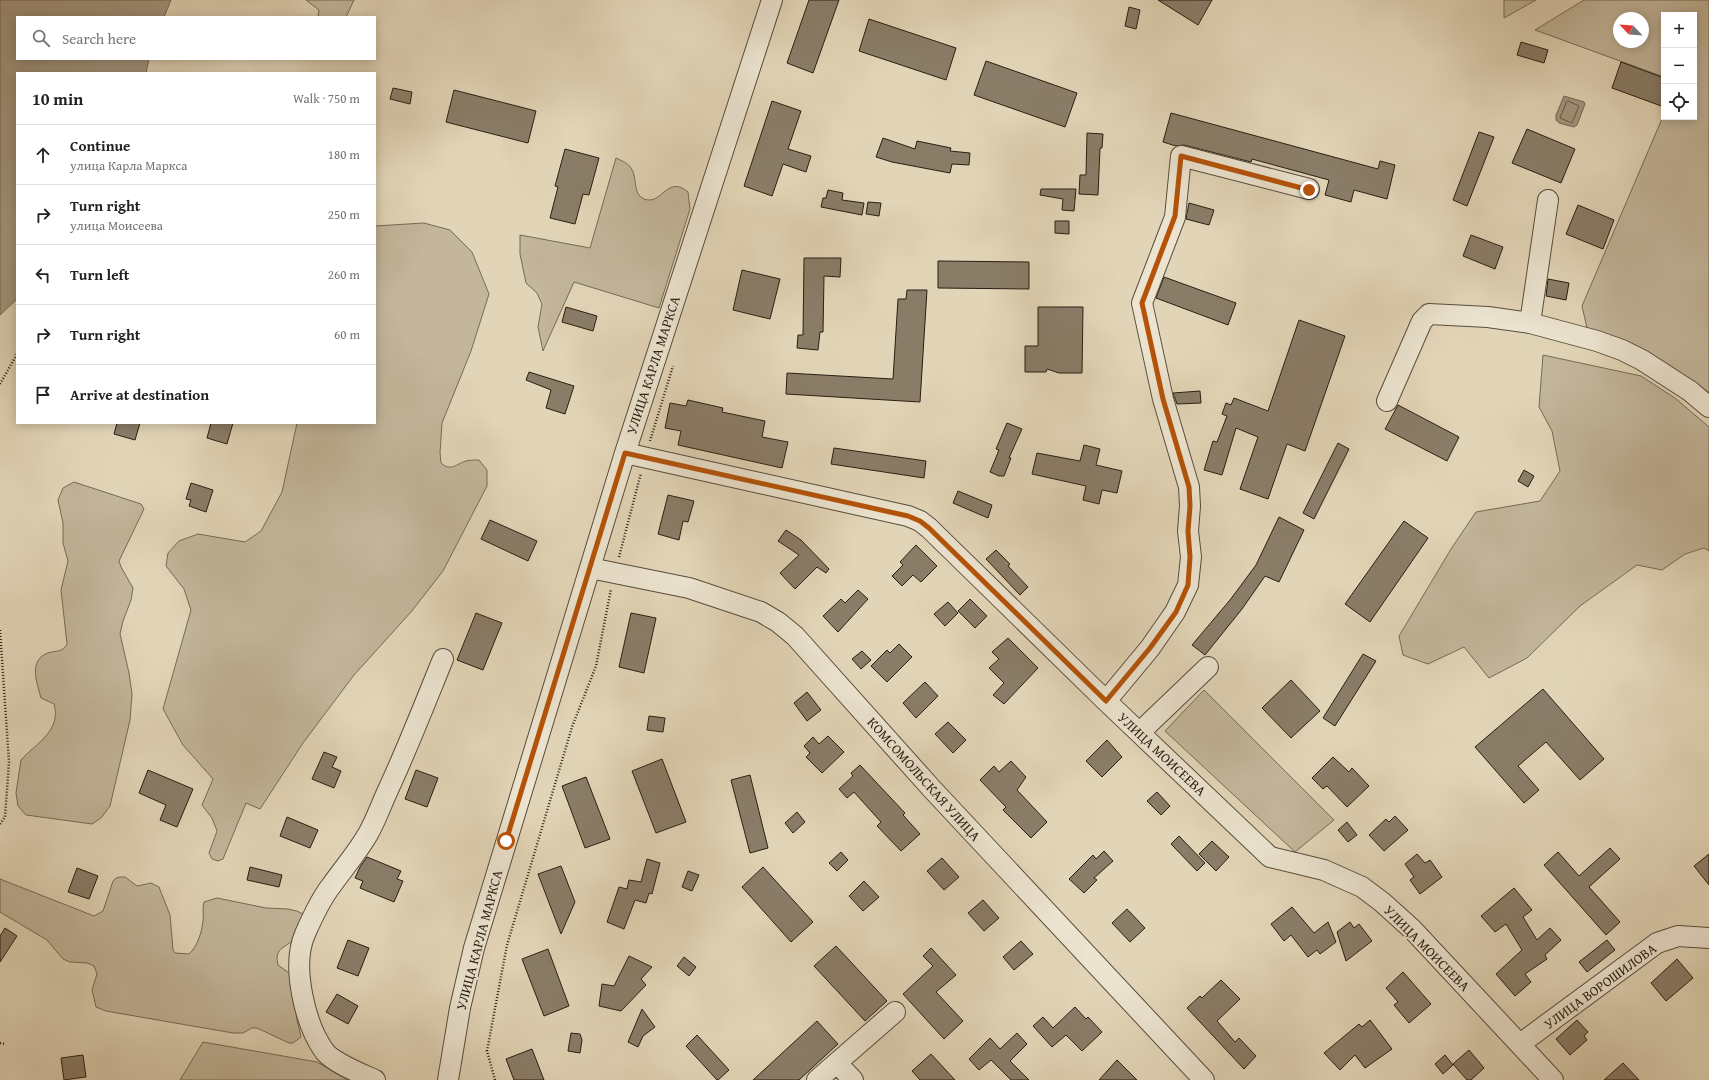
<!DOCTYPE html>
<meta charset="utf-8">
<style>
body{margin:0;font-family:"Gentium Book Plus",serif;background:#f6f6f6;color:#222}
.controls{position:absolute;right:12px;top:12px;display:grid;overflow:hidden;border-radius:0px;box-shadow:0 2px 10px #0003}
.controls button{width:36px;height:36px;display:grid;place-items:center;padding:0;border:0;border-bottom:1px solid #e0e0e0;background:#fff;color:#222;font:20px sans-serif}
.compass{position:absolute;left:1613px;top:12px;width:36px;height:36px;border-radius:50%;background:#fff;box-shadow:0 2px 10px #0003;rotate:295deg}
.stop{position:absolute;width:12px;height:12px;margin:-9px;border:3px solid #b45309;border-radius:50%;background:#fff}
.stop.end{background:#b45309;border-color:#fff;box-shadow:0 1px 4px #0008}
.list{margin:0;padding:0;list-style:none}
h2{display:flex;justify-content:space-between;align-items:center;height:52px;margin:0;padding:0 16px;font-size:17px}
h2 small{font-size:13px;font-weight:400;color:#767676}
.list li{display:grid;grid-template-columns:26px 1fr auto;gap:12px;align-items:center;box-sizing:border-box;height:60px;padding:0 16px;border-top:1px solid #e0e0e0}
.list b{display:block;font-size:15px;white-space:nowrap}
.list p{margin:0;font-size:13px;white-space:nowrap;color:#767676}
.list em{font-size:13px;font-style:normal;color:#767676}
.icon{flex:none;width:22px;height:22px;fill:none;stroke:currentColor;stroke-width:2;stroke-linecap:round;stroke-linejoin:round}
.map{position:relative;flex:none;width:1709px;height:1080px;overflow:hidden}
.search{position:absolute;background:#fff;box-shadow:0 2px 10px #0003;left:16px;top:16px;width:360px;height:44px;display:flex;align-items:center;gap:10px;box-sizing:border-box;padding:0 14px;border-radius:0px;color:#767676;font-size:15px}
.panel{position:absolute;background:#fff;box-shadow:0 2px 10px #0003;left:16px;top:72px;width:360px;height:352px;border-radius:0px}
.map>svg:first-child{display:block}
.green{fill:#c3b69b;stroke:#766a56;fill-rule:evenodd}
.water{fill:#a3977f;stroke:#736753}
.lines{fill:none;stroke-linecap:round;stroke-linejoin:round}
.shore{stroke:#665a48;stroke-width:1}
.building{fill:#8a7d68;stroke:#2a1e12}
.minor-casing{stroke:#584c3b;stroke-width:22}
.path{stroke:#2a1e12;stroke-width:2.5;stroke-dasharray:1 2;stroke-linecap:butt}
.minor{stroke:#ece4d0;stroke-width:20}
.route{stroke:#b45309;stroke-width:5}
.labels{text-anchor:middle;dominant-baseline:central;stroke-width:3.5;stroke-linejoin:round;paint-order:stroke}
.street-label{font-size:14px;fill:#2a1e12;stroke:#ece4d0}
</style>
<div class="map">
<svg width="1709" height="1080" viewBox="0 0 1709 1080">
<rect width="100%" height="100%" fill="#e2d5b7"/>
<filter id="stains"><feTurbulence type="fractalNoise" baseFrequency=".005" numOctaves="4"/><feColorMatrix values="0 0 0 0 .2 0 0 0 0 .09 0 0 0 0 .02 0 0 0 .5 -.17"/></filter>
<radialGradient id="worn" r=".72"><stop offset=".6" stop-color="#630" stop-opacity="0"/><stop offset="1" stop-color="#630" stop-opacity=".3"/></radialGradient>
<path class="green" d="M306 0H354L346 17H318L319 10Z
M1504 0H1536L1504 18Z
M1584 0H1709V395L1640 348 1587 328 1582 306 1664 114V117H1694V15H1664V77L1535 30ZM1619 18H1643V42H1619Z
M616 158C622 161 628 163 631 168 638 178 632 194 644 199 662 206 667 174 688 192L690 209 659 308 574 282 543 351 538 327 542 304 537 293 526 283 520 254V235L590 248Z
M424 223 450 230 472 252 489 294 471 351 442 423 440 453 441 463C451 472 456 464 466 461 470 460 475 460 479 460L487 470V486L443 571 411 612 354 675 303 743 260 809 246 803 223 859 218 861 212 859 209 853 217 831 212 818 202 805 213 779 183 745 163 709 191 610 184 589 166 566 168 553 179 541 198 534 245 542 261 531 282 492 297 423H375V226Z
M1543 355 1641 376 1675 398 1709 427V551L1704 548 1685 554 1662 570 1637 565 1580 606 1527 658 1489 678 1464 647 1428 664 1403 655 1399 636 1451 549 1476 512 1540 501 1560 471 1552 431 1539 407Z
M74 482 141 504 144 509 119 561 121 567 133 588 131 600 123 621 120 634 129 673 132 694 130 720 110 806 101 818 92 824 26 815 18 806 16 793 21 760C35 744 62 731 54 704L41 698C37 683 28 660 48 653 57 650 62 653 67 644L61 590 68 561 63 543V523L58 500 63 488Z
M1204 690 1334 820 1295 852 1165 731Z
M120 877H125L137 886 151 883 159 887 170 915 173 950 175 953 189 954C197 947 202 932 203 921 204 914 202 909 204 902L217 898 266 908 288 909 297 911 307 916C303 923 299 934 293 940 284 949 274 948 278 965L289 973 292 976 297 1020 301 1037 293 1043H289L257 1028H252L243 1033H233L106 1011 96 1007 92 990 97 974 94 966 87 963 70 962 63 959 47 940 0 912V879L94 916 103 911 113 881 116 878Z
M203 1042 317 1062 348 1080H180Z"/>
<path class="water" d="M0 0H171L164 17H17V59H149L146 73H17V299L0 315Z
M1564 96 1584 102 1585 104 1577 125 1574 127 1559 123 1556 120V115Z"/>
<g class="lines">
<path class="shore" d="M1568 101 1579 106 1572 123 1560 118 1566 103Z"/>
</g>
<path class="building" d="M809 0H839L813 73 787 63Z
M1158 0H1212L1198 25Z
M1129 7 1140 10 1136 29 1125 26Z
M869 19 956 48 946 80 859 51Z
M1521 42 1548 50 1544 63 1517 55Z
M986 61 1077 93 1065 127 974 95Z
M1621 62 1664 78V107L1612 88Z
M393 88 412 92 410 104 390 99Z
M454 90 536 111 528 143 446 122Z
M772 101 801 111 788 149 811 156 806 172 783 164 772 196 744 186Z
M1171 113 1378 169 1380 161 1395 165 1387 199 1354 190 1351 202 1325 195 1329 180 1252 159 1251 162 1184 145 1176 146 1163 142Z
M1527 129 1575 149 1561 183 1512 163Z
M1479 132 1494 137 1467 206 1453 200Z
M1087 133 1103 134 1102 148H1100L1098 195 1079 194 1080 175H1086Z
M883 138 915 149 917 141 951 148 950 151 970 153 969 165 952 164 950 173 892 162 876 157Z
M565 149 599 158 589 195 583 194 575 224 550 218 558 187 555 186Z
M1041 189H1076L1074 211 1062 210 1063 199 1040 195Z
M828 190 843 193 842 200 864 203 862 215 821 207 823 198H826Z
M868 202 881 203 879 216 866 214Z
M1189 203 1214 210 1209 225 1186 219Z
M1578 205 1614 220 1603 249 1566 234Z
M1055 221H1069V234L1055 233Z
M1471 235 1503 247 1495 269 1463 256Z
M804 258H841L840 277 824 276 823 332H820L818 350 797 348 798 335H803Z
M938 261 1029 262V289L938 288Z
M742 270 780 279 770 319 733 310Z
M1164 277 1236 303 1228 325 1156 298Z
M1548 279 1569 283 1566 300 1546 296Z
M907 290H927L920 402 786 394 787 373 893 379 898 299H906Z
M566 307 597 316 593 331 562 322Z
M1038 307H1083L1082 373H1059L1047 369 1046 372H1025V346H1038Z
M1299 320 1345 336 1305 451 1287 444 1268 499 1240 489 1258 437 1236 428 1222 475 1204 470 1213 441 1217 442 1227 416 1222 414 1226 403 1231 405 1234 398 1268 411Z
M529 372 574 386 565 414 546 408 551 390 526 380Z
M1200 391 1201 403 1177 404 1173 393Z
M688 400 723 408 722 412 765 421 762 437 788 442 782 468 678 445 681 431 665 428 670 403 686 406Z
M1398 405 1459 437 1447 461 1385 429Z
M117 423H140L135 440 114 434Z
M211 423H233L227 444 207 438Z
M1007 423 1022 429 1009 458H1011L1004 476H999L990 472 999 450 996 449Z
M1338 443 1349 449 1314 519 1303 513Z
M1084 445 1100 449 1096 465 1122 471 1117 493 1102 490 1099 504 1083 500 1086 486 1032 474 1037 453 1080 461Z
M834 448 926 461 924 478 831 464Z
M1524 470 1534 476 1528 487 1518 481Z
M191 483 213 490 206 512 189 506 191 500 186 499Z
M958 491 992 505 988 518 953 503Z
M668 495 694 501 688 522 683 521 679 540 658 534Z
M1279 517 1304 530 1279 582 1265 576 1242 609 1205 655 1192 645 1230 600 1256 565Z
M490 520 537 541 528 561 481 539Z
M1404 521 1428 538 1370 622 1345 604Z
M786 530 801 540 829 569 826 573 817 567 795 589 780 573 799 555 778 541Z
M916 545 937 566 921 582 913 575 902 586 892 576 903 565 900 562Z
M996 550 1010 564 1008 566 1028 587 1020 595 986 559Z
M858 590 868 599 838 632 823 616 841 599 845 603Z
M970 599 987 616 975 628 958 611Z
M948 602 958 613 945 626 934 614Z
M476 613 502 623 483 670 457 660Z
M631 613 656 618 644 673 619 667Z
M1008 638 1038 668 1004 704 993 695 1004 683 989 668 999 659 992 652Z
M899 644 912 657 887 682 871 666 887 650 890 653Z
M862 651 871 660 861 669 852 659Z
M1363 654 1376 661 1335 726 1323 718Z
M1291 680 1320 711 1291 738 1262 708Z
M925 682 938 696 916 718 903 703Z
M1543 689 1604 759 1580 780 1546 742 1518 766 1539 790 1524 803 1475 747Z
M807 692 821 710 807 721 794 703Z
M649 716 665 718 663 732 647 730Z
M948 722 966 740 953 753 935 734Z
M828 736 844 752 822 773 806 757 810 753 804 746 813 737 819 744Z
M1107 740 1122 757 1102 777 1086 761Z
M324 752 337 757 332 767 341 771 334 788 312 779Z
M1333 757 1349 772 1352 768 1369 786 1347 807 1327 786 1323 789 1312 778Z
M662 759 686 822 656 833 632 771Z
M1011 761 1026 777 1017 790 1047 822 1031 838 1003 810 1006 807 980 780 994 766 999 772Z
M860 765 905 813 903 815 920 834 901 851 877 826 881 822 854 792 847 798 839 789 853 776 851 773Z
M148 770 193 789 177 827 160 820 166 805 139 793Z
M416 770 438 778 427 807 405 799Z
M750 775 768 848 750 853 731 780Z
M586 777 610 839 585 848 562 786Z
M1157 792 1170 806 1161 815 1147 801Z
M797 812 805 822 793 833 785 823Z
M1395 816 1408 830 1384 851 1369 835 1386 819 1389 822Z
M287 817 318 830 310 848 280 836Z
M1347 822 1357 835 1348 842 1338 830Z
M1179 836 1205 863 1197 871 1171 844Z
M1212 841 1229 857 1216 871 1199 854Z
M1610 848 1620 859 1589 887 1620 922 1606 935 1544 865 1558 852 1579 876Z
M1104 851 1113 861 1094 878 1097 880 1084 893 1069 879 1093 855 1096 859Z
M841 852 848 860 837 871 829 863Z
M1417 854 1425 863 1430 860 1442 877 1420 894 1410 880 1414 877 1405 864Z
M1709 854V885L1694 866Z
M367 857 401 871 397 879 403 881 394 902 360 888 363 881 355 878 360 867Z
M942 858 959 877 944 890 927 871Z
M647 859 660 863 652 894 649 893 646 903 635 900 624 929 607 922 619 887 627 889 629 880 641 882Z
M561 866 575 902 561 934 538 874Z
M250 867 282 875 279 887 247 880Z
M763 867 813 922 791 942 742 887Z
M77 868 98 876 89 899 68 892Z
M688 871 699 875 692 891 682 887Z
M864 881 879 897 863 911 849 896Z
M1514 888 1532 910 1523 917 1537 940 1550 928 1561 940 1545 955 1547 959 1525 974 1531 982 1515 996 1496 974 1522 950 1506 924 1495 932 1481 916Z
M983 900 999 918 984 931 968 913Z
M1292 907 1314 933 1328 922 1336 942 1320 954 1317 950 1308 957 1291 935 1284 941 1271 924Z
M1127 909 1145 928 1130 942 1112 923Z
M1350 922 1354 928 1359 924 1372 941 1346 961 1337 932Z
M5 928 17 936 0 962V936Z
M348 940 369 948 358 976 337 968Z
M1607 940 1615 950 1587 972 1579 962Z
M1021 941 1033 954 1014 970 1003 957Z
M836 946 887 1001 865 1021 814 966Z
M931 948 956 975 936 992 963 1021 944 1039 903 994 933 966 923 956Z
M548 949 569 1006 544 1016 522 959Z
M629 956 652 967 641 979 646 985 621 1011 599 1006 602 984 614 986Z
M684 957 696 967 689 976 677 966Z
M1677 959 1693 978 1666 1001 1651 983Z
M1403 972 1431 1004 1409 1023 1394 1005 1398 1002 1386 988Z
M1221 980 1240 999 1217 1021 1235 1042 1239 1038 1256 1056 1244 1069 1187 1008 1200 996 1202 998Z
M337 994 358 1006 348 1024 326 1012Z
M1075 1007 1086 1019 1088 1017 1102 1032 1082 1051 1066 1035 1052 1047 1033 1026 1043 1017 1053 1028Z
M642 1009 655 1027 643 1036 638 1047 628 1042Z
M1370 1020 1392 1049 1365 1068 1355 1055 1340 1070 1324 1053 1359 1024 1362 1027Z
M1577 1020 1588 1032 1584 1036 1587 1040 1570 1055 1556 1039Z
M817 1021 838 1044 799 1080H753Z
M571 1033 580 1034 582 1040 580 1053 568 1051Z
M1017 1033 1027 1044 1010 1061 1029 1080H1011L991 1060 979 1070 969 1059 990 1038 1000 1049Z
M697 1035 729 1070 718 1080H717L686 1046Z
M532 1049 544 1080H514L506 1059Z
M1469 1050 1484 1068 1471 1080H1467L1453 1064Z
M931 1054 955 1080H920L912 1071Z
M83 1055 86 1077 64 1080 61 1058Z
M1445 1055 1453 1065 1443 1074 1435 1064Z
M1117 1060 1137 1080H1099Z
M1623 1063 1639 1080H1604Z"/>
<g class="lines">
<g class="minor-casing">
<path id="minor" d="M1530 323 1548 200
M1387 401 1422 321 1429 314 1488 317 1530 323 1597 341 1622 350 1642 360 1690 391 1709 407
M625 453 908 516 920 521 929 528 1106 701 1270 857 1324 870 1362 887 1382 902 1413 930 1553 1080
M590 568 689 588 761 612 778 622 795 636 932 789 1204 1080
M1106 701 1150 648 1175 612 1188 585 1191 557 1188 531 1190 506 1189 487 1163 399 1142 303 1175 217 1181 156 1309 189
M1140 732 1208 667
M1520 1044 1657 943 1678 936 1709 938
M837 1063 853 1080
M375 1080C362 1074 334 1063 325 1052 305 1025 291 966 305 934 312 918 320 900 331 886 343 869 357 853 368 834 376 820 381 805 388 790 408 747 425 703 443 659
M448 1080 460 1008 474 948 625 453 772 0
M817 1080 895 1012"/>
</g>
<path class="path" d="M0 384 17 354
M650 441 673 366
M619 557 641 473
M0 630 9 762 5 817 0 824
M0 1043 5 1044
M495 1080 487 1051 507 945 572 727 596 666 611 589"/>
<use href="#minor" class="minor"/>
</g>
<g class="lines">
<path class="route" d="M506 841 625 453 908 516 920 521 929 528 1106 701 1150 648 1176 612 1188 585 1190 557 1188 531 1190 506 1189 487 1163 399 1142 303 1175 216 1181 156 1309 190"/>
</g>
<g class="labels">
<g class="street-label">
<text transform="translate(653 365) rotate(-72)">УЛИЦА КАРЛА МАРКСА</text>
<text transform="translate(1162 754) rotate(43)">УЛИЦА МОИСЕЕВА</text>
<text transform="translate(924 779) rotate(48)">КОМСОМОЛЬСКАЯ УЛИЦА</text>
<text transform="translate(479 940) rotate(-75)">УЛИЦА КАРЛА МАРКСА</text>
<text transform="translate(1427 948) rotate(45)">УЛИЦА МОИСЕЕВА</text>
<text transform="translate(1600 986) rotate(-36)">УЛИЦА ВОРОШИЛОВА</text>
</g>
</g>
<rect width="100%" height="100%" filter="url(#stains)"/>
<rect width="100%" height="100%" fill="url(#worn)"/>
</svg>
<div class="controls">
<button>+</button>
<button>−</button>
<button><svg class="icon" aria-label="locate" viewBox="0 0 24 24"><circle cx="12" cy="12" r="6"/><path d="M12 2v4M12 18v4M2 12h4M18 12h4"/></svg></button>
</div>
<svg class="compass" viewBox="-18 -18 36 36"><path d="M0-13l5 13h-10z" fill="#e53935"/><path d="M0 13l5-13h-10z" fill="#767676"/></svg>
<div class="stop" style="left:506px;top:841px"></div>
<div class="stop end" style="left:1309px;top:190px"></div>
<div class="search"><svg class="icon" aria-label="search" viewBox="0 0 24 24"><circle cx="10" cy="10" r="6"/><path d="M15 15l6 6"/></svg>Search here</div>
<section class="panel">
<h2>10 min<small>Walk · 750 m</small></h2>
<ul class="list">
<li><svg class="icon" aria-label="ahead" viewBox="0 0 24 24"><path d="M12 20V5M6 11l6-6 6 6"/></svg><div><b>Continue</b><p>улица Карла Маркса</p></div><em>180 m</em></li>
<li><svg class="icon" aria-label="right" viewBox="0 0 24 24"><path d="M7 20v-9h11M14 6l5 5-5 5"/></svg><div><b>Turn right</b><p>улица Моисеева</p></div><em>250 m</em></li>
<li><svg class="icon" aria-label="left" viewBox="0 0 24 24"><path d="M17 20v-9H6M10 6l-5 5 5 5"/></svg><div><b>Turn left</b></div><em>260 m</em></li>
<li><svg class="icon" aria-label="right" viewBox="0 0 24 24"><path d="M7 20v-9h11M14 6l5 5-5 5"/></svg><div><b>Turn right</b></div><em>60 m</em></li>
<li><svg class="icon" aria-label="arrive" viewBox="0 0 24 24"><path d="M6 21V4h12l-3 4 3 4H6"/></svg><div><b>Arrive at destination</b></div></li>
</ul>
</section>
</div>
